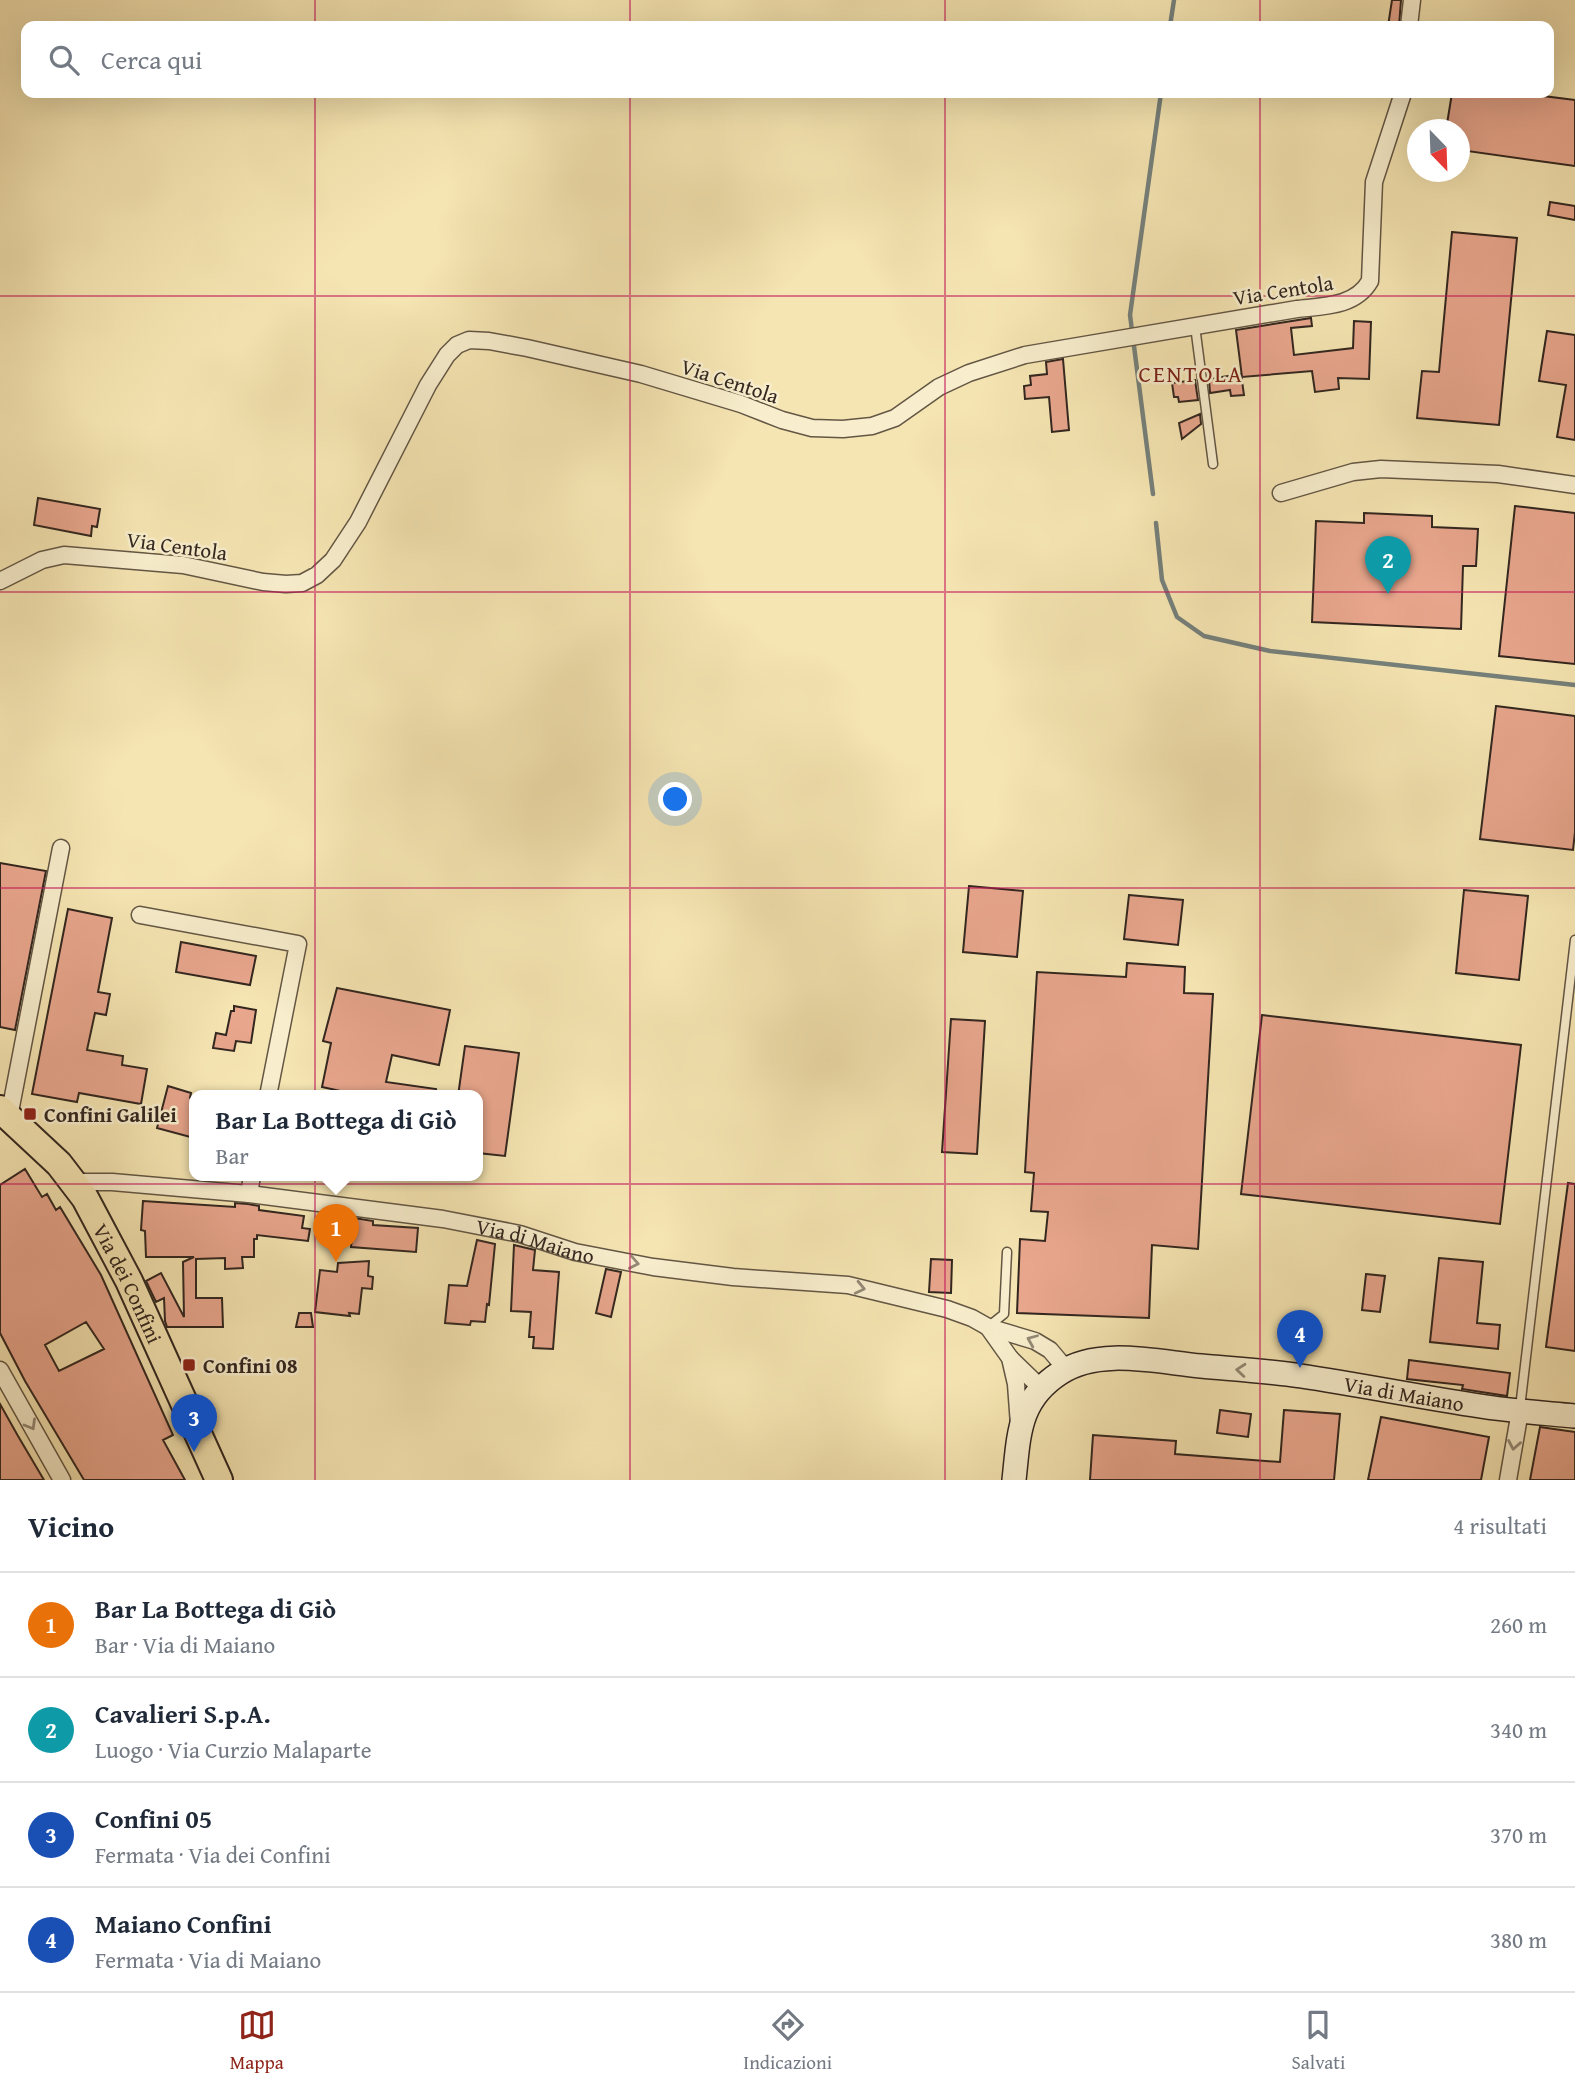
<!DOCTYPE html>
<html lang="it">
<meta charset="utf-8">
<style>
body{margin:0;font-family:"Gentium Book Plus",serif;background:#f2f2f3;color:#1f2937}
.compass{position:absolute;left:1407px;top:119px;width:63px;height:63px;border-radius:50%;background:#fff;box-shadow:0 7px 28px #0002;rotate:157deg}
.you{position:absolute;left:676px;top:800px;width:24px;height:24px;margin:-18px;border:5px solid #fff;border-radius:50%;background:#1a73e8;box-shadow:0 0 0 10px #1a73e833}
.badge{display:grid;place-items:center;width:46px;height:46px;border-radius:50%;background:#8f2418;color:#fff;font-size:23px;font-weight:700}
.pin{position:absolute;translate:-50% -58px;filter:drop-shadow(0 2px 4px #0008)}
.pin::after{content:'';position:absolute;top:37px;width:24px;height:21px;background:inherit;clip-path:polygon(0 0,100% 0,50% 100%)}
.popup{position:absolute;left:189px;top:1090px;width:294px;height:91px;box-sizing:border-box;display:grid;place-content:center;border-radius:14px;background:#fff;filter:drop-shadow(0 2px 5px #0005);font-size:23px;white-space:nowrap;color:#747a83}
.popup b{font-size:26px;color:#1f2937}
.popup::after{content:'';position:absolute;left:50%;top:100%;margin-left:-14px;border:14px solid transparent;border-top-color:#fff}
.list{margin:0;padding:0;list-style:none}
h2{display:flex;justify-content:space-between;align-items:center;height:91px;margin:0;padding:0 28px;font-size:30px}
h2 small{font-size:23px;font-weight:400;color:#747a83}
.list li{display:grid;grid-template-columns:46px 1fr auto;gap:21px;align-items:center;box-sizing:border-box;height:105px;padding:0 28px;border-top:2px solid #e0e1e3}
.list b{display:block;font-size:26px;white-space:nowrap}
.list p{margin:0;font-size:23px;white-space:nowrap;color:#747a83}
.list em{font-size:23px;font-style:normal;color:#747a83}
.icon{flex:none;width:38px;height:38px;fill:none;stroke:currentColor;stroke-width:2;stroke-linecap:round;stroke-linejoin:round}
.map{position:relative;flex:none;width:1575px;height:1480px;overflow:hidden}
.search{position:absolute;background:#fff;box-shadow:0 7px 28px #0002;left:21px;right:21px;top:21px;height:77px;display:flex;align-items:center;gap:18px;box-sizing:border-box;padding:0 24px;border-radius:14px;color:#747a83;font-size:26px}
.sheet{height:511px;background:#fff}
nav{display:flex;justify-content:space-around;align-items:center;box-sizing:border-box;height:98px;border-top:2px solid #e0e1e3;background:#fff;font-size:19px;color:#747a83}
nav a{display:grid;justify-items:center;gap:4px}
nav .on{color:#8f2418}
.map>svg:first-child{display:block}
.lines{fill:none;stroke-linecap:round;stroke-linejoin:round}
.stream{stroke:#75807b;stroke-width:4.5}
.building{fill:#e8a68d;stroke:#32261f;stroke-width:2;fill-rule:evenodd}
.lane-casing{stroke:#635644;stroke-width:11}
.street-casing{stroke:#635644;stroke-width:19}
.secondary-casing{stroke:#32261f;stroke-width:26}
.primary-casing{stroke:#32261f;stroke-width:30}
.lane{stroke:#f8eecd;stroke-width:8}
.street{stroke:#f8eecd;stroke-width:16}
.secondary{stroke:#f8eecd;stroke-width:23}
.primary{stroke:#f5e5b2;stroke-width:26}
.oneway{stroke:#958a76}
.grid{fill:none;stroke:#c2185b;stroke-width:2;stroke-opacity:0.55}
.poi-dot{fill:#8f2418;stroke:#f8eecd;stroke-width:2.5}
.labels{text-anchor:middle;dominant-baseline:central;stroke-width:5;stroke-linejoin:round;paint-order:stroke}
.street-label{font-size:21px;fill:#32261f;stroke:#f8eecd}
.poi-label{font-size:21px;font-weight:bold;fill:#32261f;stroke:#f8eecd;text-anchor:start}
.neighbourhood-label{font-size:23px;letter-spacing:2px;fill:#7a1f14;stroke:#f8eecd}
</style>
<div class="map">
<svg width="1575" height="1480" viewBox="0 0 1575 1480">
<rect width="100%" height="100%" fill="#f5e5b2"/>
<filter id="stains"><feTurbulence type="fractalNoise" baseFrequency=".00286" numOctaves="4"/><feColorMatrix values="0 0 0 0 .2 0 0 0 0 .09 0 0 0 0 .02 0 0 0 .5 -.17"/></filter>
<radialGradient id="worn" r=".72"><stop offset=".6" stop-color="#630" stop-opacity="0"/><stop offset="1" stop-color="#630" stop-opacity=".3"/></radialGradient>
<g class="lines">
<path class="stream" d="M1170 26 1174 0
M1153 494 1130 315 1161 93
M1156 523 1162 580 1177 617 1204 636 1270 651 1575 685"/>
</g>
<path class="building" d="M1392 0H1401L1399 26H1388Z
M1452 93H1519L1575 100V166L1460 150V130H1446Z
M1550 202 1575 206V220L1548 215Z
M1452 232 1517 238 1499 425 1417 418 1422 371 1439 372Z
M1311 318 1312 326 1291 328 1294 355 1353 348 1354 321 1371 322 1369 379 1338 378 1339 389 1315 392 1312 371 1242 377 1236 330Z
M1547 331 1575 335V440L1557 437 1566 385 1539 381Z
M1063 359 1069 430 1052 432 1049 397 1025 399 1024 386 1031 385 1030 376 1047 374 1046 362Z
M1241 374 1244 395 1231 396 1230 390 1210 393 1209 379Z
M1195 380 1198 400 1179 402 1178 397H1174L1172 383Z
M1200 414 1201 424 1182 439 1179 423Z
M38 498 100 509 97 527 92 526 91 536 34 525Z
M1515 506 1575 513V664L1499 656Z
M1364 513 1432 516V527L1478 529 1476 566H1463L1461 629 1312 622 1316 521 1364 523Z
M1496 706 1575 716V832L1573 850 1480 839Z
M0 863 46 871 15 1030 0 1027Z
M969 886 1023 891 1017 957 963 952Z
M1464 890 1528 896 1519 980 1456 973Z
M1129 895 1183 900 1178 945 1124 939Z
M68 909 112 918 98 992 110 994 106 1015 95 1013 87 1050 123 1056 122 1065 147 1069 141 1104 79 1093 77 1102 32 1094Z
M181 942 256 956 250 985 176 972Z
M1127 963 1185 967 1184 993 1213 994 1198 1249 1152 1245 1149 1318 1017 1313 1020 1239 1045 1241 1048 1212 1031 1211 1034 1173 1025 1172 1037 972 1126 977Z
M337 988 450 1010 439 1065 392 1055 386 1082 436 1089 435 1096H363L322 1087 331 1043 323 1041Z
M234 1006 256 1010 251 1043 236 1041 234 1051 213 1048 216 1033 226 1035 231 1011H234Z
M1262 1015 1521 1045 1500 1224 1241 1194Z
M951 1019 985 1021 977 1154 942 1152Z
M465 1046 519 1053 505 1156 478 1153V1096H458Z
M168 1086 191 1093 190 1098 194 1100V1138L157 1128Z
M25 1169 42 1197 47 1194 56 1210 60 1207 101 1275 173 1435 163 1440 185 1480H84L25 1381 0 1333V1185ZM86 1322 104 1349 59 1371 45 1345Z
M1568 1183 1575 1184V1351L1546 1347Z
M143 1201 235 1207V1203L248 1204 259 1206V1210L304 1216 302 1228 310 1229 308 1241 257 1235V1239H254V1257H242L243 1268 225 1269V1258L196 1259V1298H222L223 1327H167L165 1321 164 1298 156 1302 146 1281 161 1273 184 1317 183 1262 194 1257H146L145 1231 141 1230Z
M354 1218 373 1221V1225L418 1228 416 1252 351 1247Z
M477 1240 495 1244 489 1305 487 1304 485 1322 471 1321 470 1325 445 1323 449 1285 467 1286Z
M514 1245 535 1250 533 1270 559 1272 553 1349 533 1348 534 1337H529L531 1312 511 1311Z
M1439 1258 1483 1262 1477 1323 1500 1325 1498 1349 1430 1342Z
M931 1259 952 1260 951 1293 929 1292Z
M369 1261 368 1276 373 1277 372 1289 362 1288 359 1314 349 1313 350 1316 315 1312 320 1270 337 1272 338 1263Z
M606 1269 621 1272 611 1317 596 1313Z
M1366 1274 1385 1276 1380 1312 1362 1310Z
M299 1313H311L313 1327H296Z
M1409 1360 1510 1373 1507 1396 1462 1389 1463 1385 1407 1379Z
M0 1404 18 1436 44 1480H0Z
M1220 1410 1251 1414 1248 1437 1217 1433Z
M1284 1410 1340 1414 1334 1480H1090L1093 1435 1176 1441 1175 1454 1280 1462Z
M1381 1417 1489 1437 1481 1480H1368Z
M1540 1427 1575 1432V1480H1530Z"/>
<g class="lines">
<g class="lane-casing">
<path id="lane" d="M1195 326 1213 464
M989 1326 1004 1314 1007 1252
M1520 1408 1575 940"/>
</g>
<g class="street-casing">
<g id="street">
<path d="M1409 26 1412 0"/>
<path d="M1281 493 1353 472 1381 469 1498 474 1575 485"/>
<path d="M0 581 42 560 64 555 183 565 263 582 286 584 302 583 317 575 333 560 358 522 428 385 447 355 457 345 469 340 489 341 527 348 641 374 741 404 782 420 812 428 843 429 872 426 895 418 939 387 969 373 1025 355 1297 309C1323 306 1355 307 1370 281L1374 182 1403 93"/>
<path d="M140 915 298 944 268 1096"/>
<path d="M9 1117 61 848"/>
<path id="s1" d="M74 1182H112L249 1194 443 1219 520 1234 575 1252 653 1267 733 1277 848 1285 947 1309 972 1318 988 1327 1035 1341 1050 1350 1066 1369"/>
<path d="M249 1194 252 1176"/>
<path d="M988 1327 1010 1358 1016 1384 1019 1425"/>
<path d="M1010 1358 1041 1388"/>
<path d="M0 1370 62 1480"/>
<path d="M1508 1480 1520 1411"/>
</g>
</g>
<g class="secondary-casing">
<g id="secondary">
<path id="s2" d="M1014 1480C1019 1435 1018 1400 1060 1373 1099 1347 1157 1362 1201 1366 1234 1369 1268 1371 1301 1376 1361 1385 1420 1397 1480 1406 1511 1411 1543 1413 1575 1416"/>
</g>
</g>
<g class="primary-casing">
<g id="primary">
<path id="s3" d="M0 1109 59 1164 85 1198 129 1281 219 1480"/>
</g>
</g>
<use href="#lane" class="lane"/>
<use href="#street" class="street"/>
<use href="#secondary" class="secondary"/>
<use href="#primary" class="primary"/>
</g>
<defs><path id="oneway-chevron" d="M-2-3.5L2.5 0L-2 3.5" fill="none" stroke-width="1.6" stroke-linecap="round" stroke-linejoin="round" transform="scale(1.75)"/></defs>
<g class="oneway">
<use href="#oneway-chevron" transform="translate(634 1263) rotate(11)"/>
<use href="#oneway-chevron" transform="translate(860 1288) rotate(13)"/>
<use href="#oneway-chevron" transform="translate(1032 1340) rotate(-157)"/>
<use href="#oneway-chevron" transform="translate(1241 1370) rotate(-175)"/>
<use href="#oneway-chevron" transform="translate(31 1425) rotate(60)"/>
<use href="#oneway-chevron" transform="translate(1514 1445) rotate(100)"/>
</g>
<path class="grid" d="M315 0V26M630 0V26M945 0V26M1260 0V26M315 93V1480M630 93V1480M945 93V1480M1260 93V1480M0 296H1575M0 592H1575M0 888H1575M0 1184H1575"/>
<g class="poi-dot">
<rect x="23" y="1107" width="14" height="14" rx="3.5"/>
<rect x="182" y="1358" width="14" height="14" rx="3.5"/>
</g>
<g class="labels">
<g class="street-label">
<text transform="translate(1283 290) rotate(-9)">Via Centola</text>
<text transform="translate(730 381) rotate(18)">Via Centola</text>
<text transform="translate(177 546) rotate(8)">Via Centola</text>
<text stroke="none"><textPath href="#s1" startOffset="466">Via di Maiano</textPath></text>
<text stroke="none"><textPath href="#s3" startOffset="219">Via dei Confini</textPath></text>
<text stroke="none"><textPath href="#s2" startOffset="471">Via di Maiano</textPath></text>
</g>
<g class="poi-label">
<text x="44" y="1114">Confini Galilei</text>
<text x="203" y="1365">Confini 08</text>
</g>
<g class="neighbourhood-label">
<text x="1191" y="373">CENTOLA</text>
</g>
</g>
<rect width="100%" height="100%" filter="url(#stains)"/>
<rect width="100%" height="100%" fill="url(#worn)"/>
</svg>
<svg class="compass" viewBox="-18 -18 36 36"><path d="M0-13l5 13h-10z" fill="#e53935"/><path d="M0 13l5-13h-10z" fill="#747a83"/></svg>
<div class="you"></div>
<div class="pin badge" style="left:336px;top:1262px;background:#e8710a">1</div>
<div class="popup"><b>Bar La Bottega di Giò</b>Bar</div>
<div class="pin badge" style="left:1388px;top:594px;background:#0f9aa8">2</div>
<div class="pin badge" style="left:194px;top:1452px;background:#1a4fb4">3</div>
<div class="pin badge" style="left:1300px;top:1368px;background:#1a4fb4">4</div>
<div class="search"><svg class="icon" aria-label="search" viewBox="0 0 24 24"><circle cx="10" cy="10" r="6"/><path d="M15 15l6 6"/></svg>Cerca qui</div>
</div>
<section class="sheet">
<h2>Vicino<small>4 risultati</small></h2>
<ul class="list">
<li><span class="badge" style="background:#e8710a">1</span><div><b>Bar La Bottega di Giò</b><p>Bar · Via di Maiano</p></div><em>260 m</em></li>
<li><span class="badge" style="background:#0f9aa8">2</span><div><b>Cavalieri S.p.A.</b><p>Luogo · Via Curzio Malaparte</p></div><em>340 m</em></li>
<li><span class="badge" style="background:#1a4fb4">3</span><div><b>Confini 05</b><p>Fermata · Via dei Confini</p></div><em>370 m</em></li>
<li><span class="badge" style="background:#1a4fb4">4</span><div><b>Maiano Confini</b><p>Fermata · Via di Maiano</p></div><em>380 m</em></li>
</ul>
</section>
<nav>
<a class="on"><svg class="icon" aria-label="map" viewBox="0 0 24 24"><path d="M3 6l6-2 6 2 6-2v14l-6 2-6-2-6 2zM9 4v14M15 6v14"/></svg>Mappa</a>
<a><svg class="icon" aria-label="directions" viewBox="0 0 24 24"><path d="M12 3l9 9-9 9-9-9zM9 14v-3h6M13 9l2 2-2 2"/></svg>Indicazioni</a>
<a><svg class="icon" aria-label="saved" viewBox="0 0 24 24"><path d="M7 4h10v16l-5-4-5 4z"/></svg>Salvati</a>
</nav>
